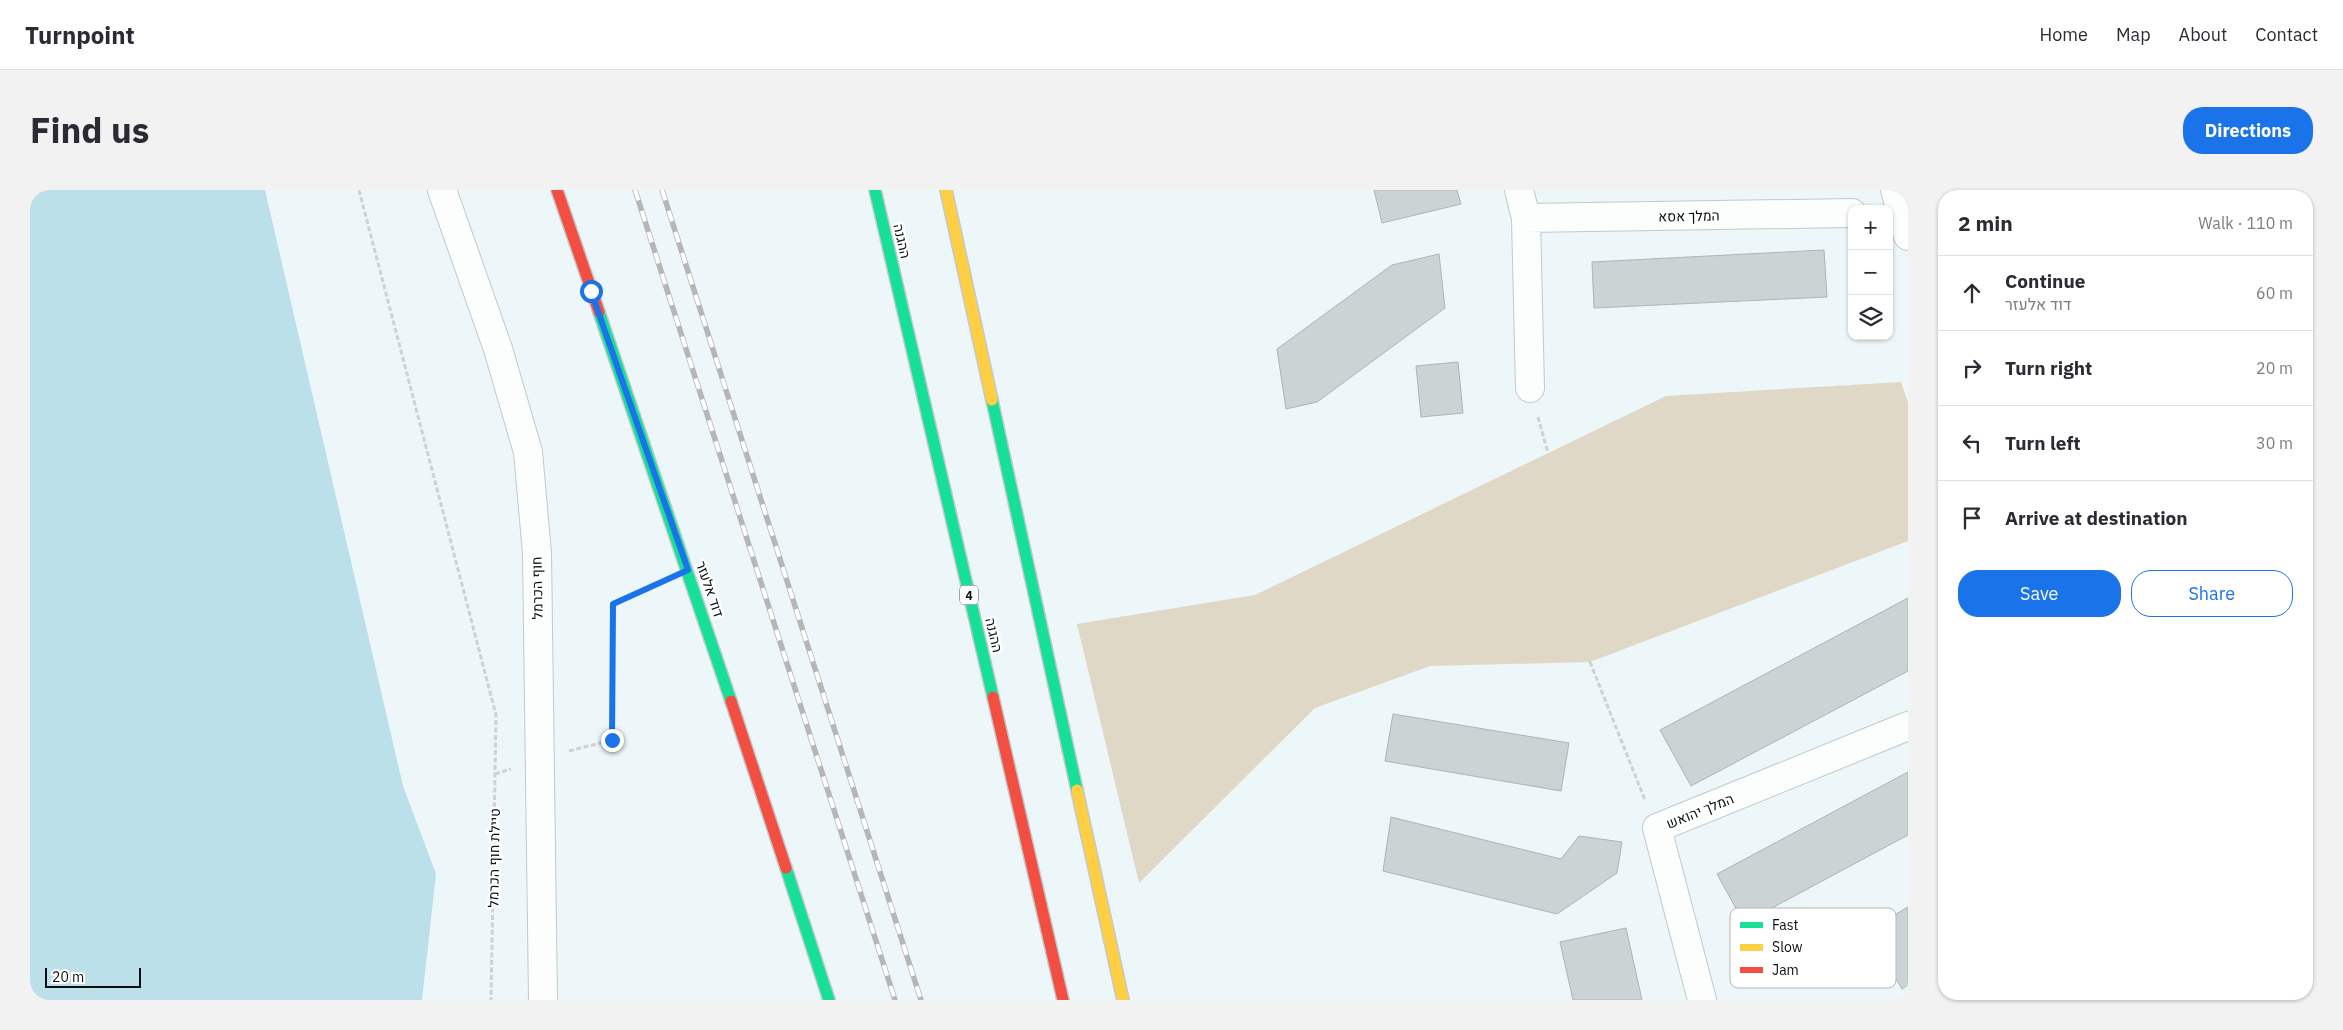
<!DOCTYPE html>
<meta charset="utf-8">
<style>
body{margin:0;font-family:"IBM Plex Sans",Heebo,sans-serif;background:#f2f2f3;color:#2b2b33}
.controls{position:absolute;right:15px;top:15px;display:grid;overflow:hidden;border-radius:10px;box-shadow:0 1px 4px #0004}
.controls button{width:45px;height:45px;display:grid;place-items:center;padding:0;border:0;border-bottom:1px solid #e1e1e2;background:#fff;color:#2b2b33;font:25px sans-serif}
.scale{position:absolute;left:15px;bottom:12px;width:96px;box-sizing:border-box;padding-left:5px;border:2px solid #090f10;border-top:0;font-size:14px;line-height:18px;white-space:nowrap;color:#090f10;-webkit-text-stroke:4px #fff;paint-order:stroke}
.stop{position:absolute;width:15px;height:15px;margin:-11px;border:4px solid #1a73e8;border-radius:50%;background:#fff}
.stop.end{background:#1a73e8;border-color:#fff;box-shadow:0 1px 5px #0008}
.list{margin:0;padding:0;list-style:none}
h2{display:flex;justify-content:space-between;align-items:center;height:65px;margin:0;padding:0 20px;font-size:21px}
h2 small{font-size:16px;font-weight:400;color:#7c7c81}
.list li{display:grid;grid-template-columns:32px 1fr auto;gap:15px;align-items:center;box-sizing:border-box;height:75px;padding:0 20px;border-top:1px solid #e1e1e2}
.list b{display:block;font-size:19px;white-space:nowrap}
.list p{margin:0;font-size:16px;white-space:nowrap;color:#7c7c81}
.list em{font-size:16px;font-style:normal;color:#7c7c81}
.actions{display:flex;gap:10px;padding:15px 20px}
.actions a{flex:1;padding:11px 0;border:1px solid #1a73e8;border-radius:20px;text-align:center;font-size:18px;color:#1a73e8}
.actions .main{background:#1a73e8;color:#fff}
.icon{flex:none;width:28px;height:28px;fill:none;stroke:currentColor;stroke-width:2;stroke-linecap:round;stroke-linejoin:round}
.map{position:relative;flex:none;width:1878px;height:810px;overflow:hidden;border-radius:20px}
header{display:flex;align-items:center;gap:30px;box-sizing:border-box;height:70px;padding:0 25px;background:#fff;border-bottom:1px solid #e1e1e2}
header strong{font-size:24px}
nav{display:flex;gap:28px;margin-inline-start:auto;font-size:18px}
.intro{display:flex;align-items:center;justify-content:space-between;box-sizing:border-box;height:120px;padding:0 30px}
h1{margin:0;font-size:35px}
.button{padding:12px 22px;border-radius:20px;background:#1a73e8;color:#fff;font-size:18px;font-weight:700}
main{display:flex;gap:30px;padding:0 30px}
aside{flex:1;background:#fff;border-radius:20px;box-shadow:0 1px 4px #0004}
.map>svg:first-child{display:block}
.green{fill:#e0d8c6}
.water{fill:#bce0e9}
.building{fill:#cbd3d4;stroke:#adb4b6}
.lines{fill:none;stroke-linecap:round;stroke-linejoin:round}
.street-casing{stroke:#c2c9cb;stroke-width:30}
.fast-casing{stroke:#c2c9cb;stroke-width:14}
.slow-casing{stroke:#c2c9cb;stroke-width:14}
.jam-casing{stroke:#c2c9cb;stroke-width:14}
.path{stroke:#cfd1d2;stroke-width:3;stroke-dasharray:5 2.5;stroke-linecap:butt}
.street{stroke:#fcfefe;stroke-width:28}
.fast{stroke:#16e098;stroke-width:11}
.slow{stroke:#ffcf43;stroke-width:11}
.jam{stroke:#f24e42;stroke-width:11}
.rail-casing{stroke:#b4b6b7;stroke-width:5.5}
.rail{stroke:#fff;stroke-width:4;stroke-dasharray:11;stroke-linecap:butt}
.route{stroke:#1a73e8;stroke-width:6}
.labels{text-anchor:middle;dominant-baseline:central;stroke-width:5;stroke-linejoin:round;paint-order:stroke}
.shield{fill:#fff;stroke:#535758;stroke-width:1}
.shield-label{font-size:12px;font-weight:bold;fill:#090f10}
.street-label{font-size:14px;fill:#090f10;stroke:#fff}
.key{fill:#fff;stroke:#b5b7b7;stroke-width:1}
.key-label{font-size:14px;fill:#090f10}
</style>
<header>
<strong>Turnpoint</strong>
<nav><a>Home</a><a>Map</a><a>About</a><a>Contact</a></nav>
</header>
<div class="intro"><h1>Find us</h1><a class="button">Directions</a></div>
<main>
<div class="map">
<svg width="1878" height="810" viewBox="0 0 1878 810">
<rect width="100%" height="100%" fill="#edf6f8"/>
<path class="green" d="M1871 192 1878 213V351L1560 472 1400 476 1285 518 1109 693 1047 434 1225 405 1636 206Z"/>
<path class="water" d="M0 0H235L373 596 406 684 392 810H0Z"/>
<path class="building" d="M1344 0H1427L1431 14 1352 33Z
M1794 60 1797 107 1564 118 1562 72Z
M1409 64 1415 118 1287 212 1256 219 1247 159 1362 75Z
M1428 172 1433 223 1391 227 1386 176Z
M1878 408V481L1661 596 1630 540Z
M1363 524 1539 553 1531 601 1355 571Z
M1878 582V645L1714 733 1687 684Z
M1361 627 1531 669 1549 646 1592 652 1587 683 1527 724 1353 681Z
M1878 717V795L1872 799 1837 741Z
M1596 738 1612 810H1543L1530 752Z"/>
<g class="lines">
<g class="street-casing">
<path id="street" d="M412 0 468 159 498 262 507 363 513 810
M1489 0 1496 28 1822 23
M1865 0 1878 46
M1496 28 1500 198
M1672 810 1627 638 1878 536"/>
</g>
<g class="fast-casing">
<path id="fast" d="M845 0 963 507
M569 122 701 511
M962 210 1047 600
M756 678 799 810"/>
</g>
<g class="slow-casing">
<path id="slow" d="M916 0 962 210
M1047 600 1093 810"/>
</g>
<g class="jam-casing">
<path id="jam" d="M527 0 569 122
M963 507 1033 810
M701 511 756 678"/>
</g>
<path class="path" d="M329 0 466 525 461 810
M1508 227 1518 263
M1560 472 1615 610
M539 561 582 550 583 414 630 393
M465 584 481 579"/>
<use href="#street" class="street"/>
<use href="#fast" class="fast"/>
<use href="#slow" class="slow"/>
<use href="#jam" class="jam"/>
<g class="rail-casing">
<path id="rail" d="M605 0 865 810
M632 0 891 810"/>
</g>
<use href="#rail" class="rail"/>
</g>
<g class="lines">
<path class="route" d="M561 101 658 380 583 414 582 550"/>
</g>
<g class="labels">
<rect class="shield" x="930" y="395.5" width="18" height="19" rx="4"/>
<g class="shield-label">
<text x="939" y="405">4</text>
</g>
<g class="street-label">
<text transform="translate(1659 26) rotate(-1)">המלך אסא</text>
<text transform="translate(872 51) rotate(77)">ההגנה</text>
<text transform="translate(507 398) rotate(-91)">חוף הכרמל</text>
<text transform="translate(680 399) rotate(71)">דוד אלעזר</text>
<text transform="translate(964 445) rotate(77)">ההגנה</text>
<text transform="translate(1670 621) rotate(-22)">המלך יהואש</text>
<text transform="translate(464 668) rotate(-89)">טיילת חוף הכרמל</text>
</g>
</g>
<rect x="1700" y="718" width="166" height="80" rx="8" class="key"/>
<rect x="1710" y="732" width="23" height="6" fill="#16e098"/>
<rect x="1710" y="754" width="23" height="7" fill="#ffcf43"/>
<rect x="1710" y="777" width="23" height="6" fill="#f24e42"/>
<g class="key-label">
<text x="1742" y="740">Fast</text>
<text x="1742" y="762">Slow</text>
<text x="1742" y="785">Jam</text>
</g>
</svg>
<div class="controls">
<button>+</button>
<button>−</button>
<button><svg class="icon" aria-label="layers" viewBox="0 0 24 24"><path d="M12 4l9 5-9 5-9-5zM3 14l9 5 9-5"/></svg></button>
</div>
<div class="scale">20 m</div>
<div class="stop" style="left:561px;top:101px"></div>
<div class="stop end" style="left:582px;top:550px"></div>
</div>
<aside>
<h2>2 min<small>Walk · 110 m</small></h2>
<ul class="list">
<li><svg class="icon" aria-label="ahead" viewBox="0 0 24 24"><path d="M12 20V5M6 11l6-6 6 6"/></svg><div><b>Continue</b><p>דוד אלעזר</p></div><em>60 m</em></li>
<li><svg class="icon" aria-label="right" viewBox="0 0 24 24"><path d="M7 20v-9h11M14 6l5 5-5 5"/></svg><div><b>Turn right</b></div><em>20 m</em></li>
<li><svg class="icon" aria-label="left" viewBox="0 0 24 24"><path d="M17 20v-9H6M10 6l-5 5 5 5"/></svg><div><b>Turn left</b></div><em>30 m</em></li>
<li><svg class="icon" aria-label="arrive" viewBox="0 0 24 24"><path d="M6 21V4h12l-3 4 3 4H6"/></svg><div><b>Arrive at destination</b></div></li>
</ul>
<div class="actions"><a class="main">Save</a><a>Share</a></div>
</aside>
</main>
